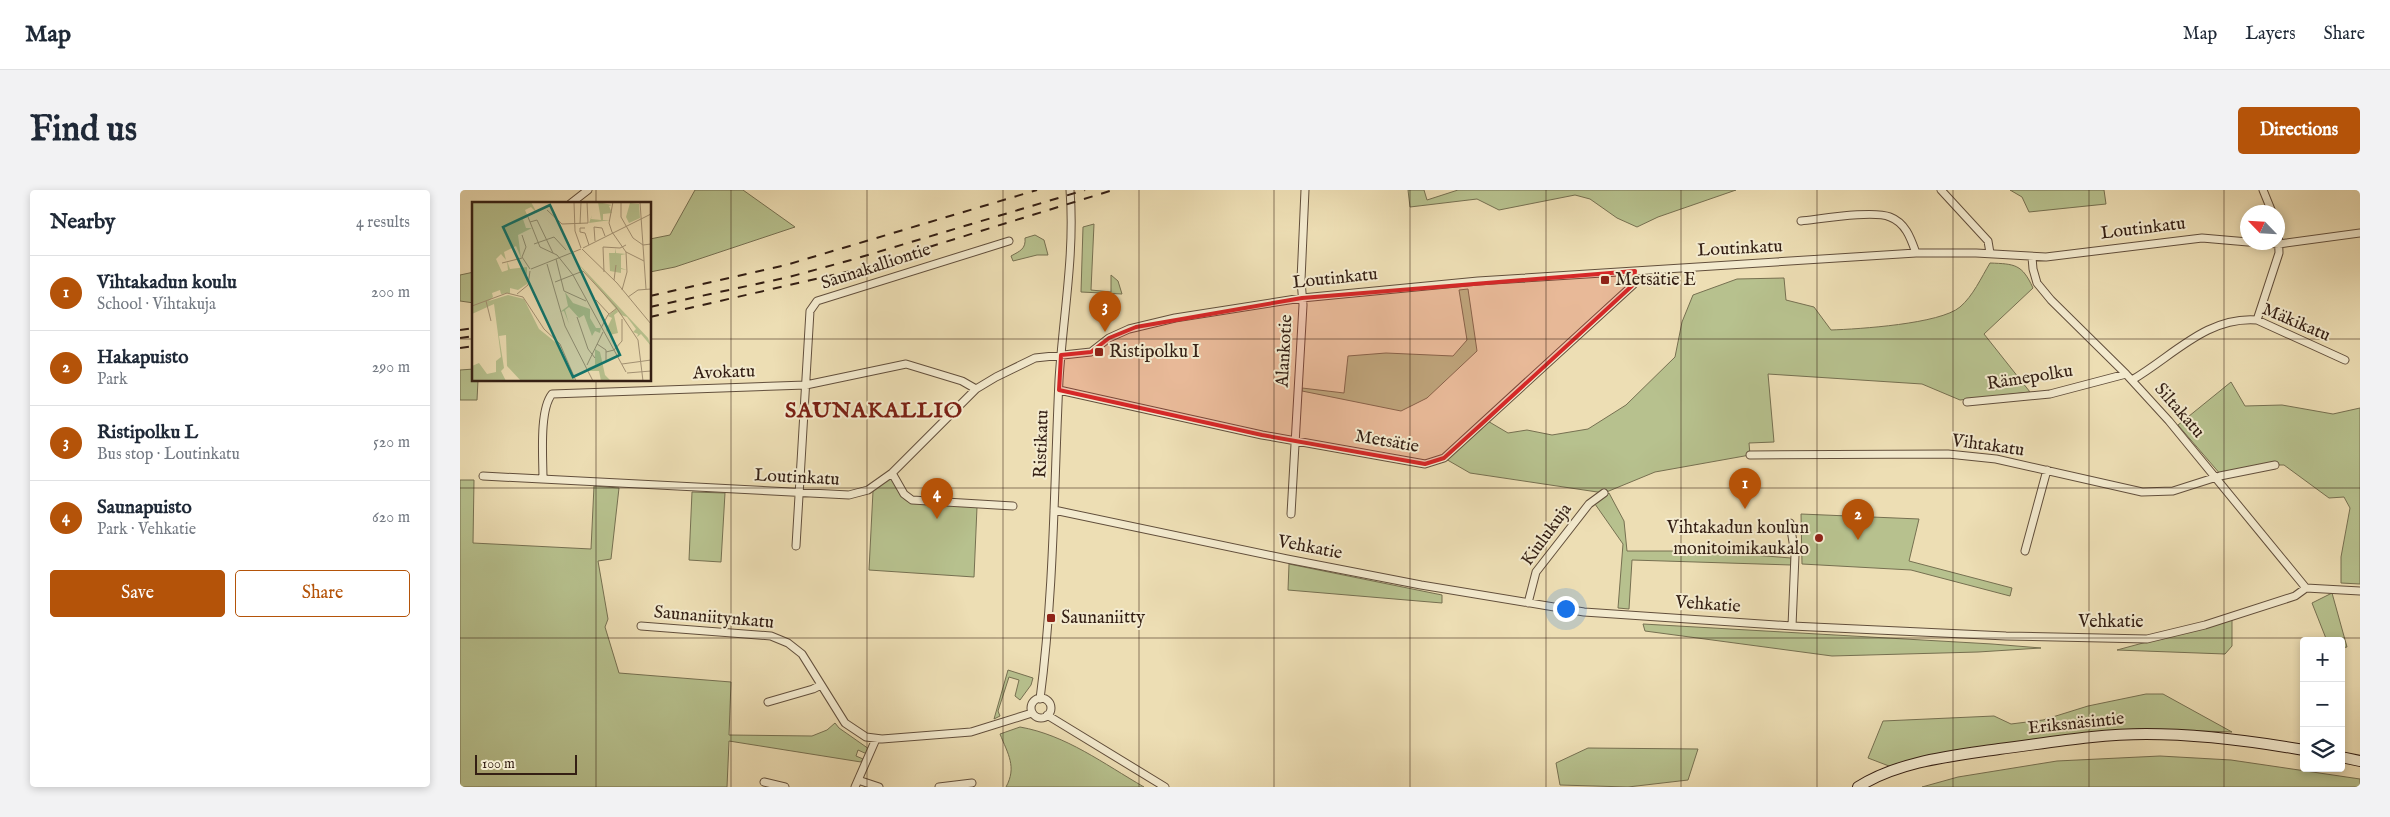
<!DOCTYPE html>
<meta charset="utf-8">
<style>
body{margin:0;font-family:"IM FELL English",serif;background:#f2f2f3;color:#1f2937}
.controls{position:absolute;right:15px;bottom:15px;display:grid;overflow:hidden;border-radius:5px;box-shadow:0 2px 8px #0003}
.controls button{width:45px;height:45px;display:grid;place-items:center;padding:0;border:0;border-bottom:1px solid #e0e1e3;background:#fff;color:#1f2937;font:25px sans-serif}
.compass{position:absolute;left:1780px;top:15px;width:45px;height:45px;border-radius:50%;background:#fff;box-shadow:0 2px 8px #0003;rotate:295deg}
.scale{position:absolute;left:15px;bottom:12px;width:102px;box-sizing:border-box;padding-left:5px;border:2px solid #341f14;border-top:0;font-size:14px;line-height:18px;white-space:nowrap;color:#341f14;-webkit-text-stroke:4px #f3eace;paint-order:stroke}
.you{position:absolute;left:1105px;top:418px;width:18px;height:18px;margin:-12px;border:4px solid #fff;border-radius:50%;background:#1a73e8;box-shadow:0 0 0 8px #1a73e833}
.badge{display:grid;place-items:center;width:32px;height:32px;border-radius:50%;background:#b45309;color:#fff;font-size:16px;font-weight:700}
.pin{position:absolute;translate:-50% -41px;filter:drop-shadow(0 1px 2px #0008)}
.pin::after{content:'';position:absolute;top:26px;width:18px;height:15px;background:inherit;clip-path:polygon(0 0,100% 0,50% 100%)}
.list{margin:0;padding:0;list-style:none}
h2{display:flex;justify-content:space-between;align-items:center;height:65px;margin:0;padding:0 20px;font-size:21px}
h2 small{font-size:16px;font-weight:400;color:#747a83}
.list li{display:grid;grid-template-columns:32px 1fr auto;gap:15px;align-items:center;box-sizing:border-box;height:75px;padding:0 20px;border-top:1px solid #e0e1e3}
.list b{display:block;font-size:19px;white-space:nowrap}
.list p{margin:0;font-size:16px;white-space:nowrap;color:#747a83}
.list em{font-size:16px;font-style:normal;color:#747a83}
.actions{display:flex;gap:10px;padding:15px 20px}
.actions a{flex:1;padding:11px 0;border:1px solid #b45309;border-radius:5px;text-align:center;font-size:18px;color:#b45309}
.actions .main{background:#b45309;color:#fff}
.icon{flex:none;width:28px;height:28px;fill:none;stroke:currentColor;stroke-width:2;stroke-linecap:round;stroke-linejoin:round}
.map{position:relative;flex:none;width:1900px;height:597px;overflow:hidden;border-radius:5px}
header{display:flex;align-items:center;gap:30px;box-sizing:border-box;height:70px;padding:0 25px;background:#fff;border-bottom:1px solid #e0e1e3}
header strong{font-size:24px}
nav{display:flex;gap:28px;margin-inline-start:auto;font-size:18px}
.intro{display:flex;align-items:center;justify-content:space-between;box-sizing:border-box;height:120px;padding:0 30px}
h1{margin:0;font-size:35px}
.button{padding:12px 22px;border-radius:5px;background:#b45309;color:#fff;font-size:18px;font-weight:700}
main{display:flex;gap:30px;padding:0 30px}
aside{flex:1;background:#fff;border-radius:5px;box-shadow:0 2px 8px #0003}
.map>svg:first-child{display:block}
.green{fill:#b7c18e;stroke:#767051}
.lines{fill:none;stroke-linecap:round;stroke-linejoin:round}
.street-casing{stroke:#624f3c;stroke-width:9}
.secondary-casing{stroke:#341f14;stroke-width:12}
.street{stroke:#f3eace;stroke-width:7}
.secondary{stroke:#f3eace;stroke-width:10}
.rail{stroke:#341f14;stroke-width:2;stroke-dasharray:9 9;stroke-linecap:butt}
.marked{fill:#d62828;fill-opacity:0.2;stroke:#d62828;stroke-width:4;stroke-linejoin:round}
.grid{fill:none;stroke:#341f14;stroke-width:1;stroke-opacity:0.55}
.poi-dot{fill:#8f2418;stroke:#f3eace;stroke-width:2}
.labels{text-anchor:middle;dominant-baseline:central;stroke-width:4;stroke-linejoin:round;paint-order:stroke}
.street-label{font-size:18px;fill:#341f14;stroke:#f3eace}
.poi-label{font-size:18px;fill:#341f14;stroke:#f3eace;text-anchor:start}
.district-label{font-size:22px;font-weight:bold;letter-spacing:1px;fill:#7a1f14;stroke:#f3eace}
.inset-road{fill:none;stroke:#a39274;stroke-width:1}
.view{fill:#0f766e;fill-opacity:0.15;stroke:#0f766e;stroke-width:2.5}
.inset-edge{fill:none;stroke:#341f14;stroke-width:2.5}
</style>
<header>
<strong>Map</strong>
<nav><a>Map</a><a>Layers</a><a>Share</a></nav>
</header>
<div class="intro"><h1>Find us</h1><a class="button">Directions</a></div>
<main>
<aside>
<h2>Nearby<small>4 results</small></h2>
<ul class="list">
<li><span class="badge">1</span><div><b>Vihtakadun koulu</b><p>School · Vihtakuja</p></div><em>200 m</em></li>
<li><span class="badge">2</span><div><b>Hakapuisto</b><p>Park</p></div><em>290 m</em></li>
<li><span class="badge">3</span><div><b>Ristipolku L</b><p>Bus stop · Loutinkatu</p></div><em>520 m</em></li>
<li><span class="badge">4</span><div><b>Saunapuisto</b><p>Park · Vehkatie</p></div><em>620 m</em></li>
</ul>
<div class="actions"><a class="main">Save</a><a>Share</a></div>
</aside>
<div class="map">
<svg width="1900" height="597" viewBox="0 0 1900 597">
<rect width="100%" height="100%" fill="#eddeb4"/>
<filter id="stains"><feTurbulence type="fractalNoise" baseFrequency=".004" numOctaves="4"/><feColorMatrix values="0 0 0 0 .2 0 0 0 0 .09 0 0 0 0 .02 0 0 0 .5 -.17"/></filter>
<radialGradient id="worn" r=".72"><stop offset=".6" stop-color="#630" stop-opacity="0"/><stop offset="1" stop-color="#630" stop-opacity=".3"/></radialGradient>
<path class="green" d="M235 0H283L335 37 215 77 190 82V49L210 45Z
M948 0H964L967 10 998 0H1276L1198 27 1177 37 1157 28 1130 9 1115 5 1039 20 1017 9 950 17Z
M1550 0H1644L1646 14 1569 22 1562 7Z
M634 34 631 100 651 102V85L658 91 662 104 621 102 623 37Z
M575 45 584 50 588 65H577L553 71 551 66C560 61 566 59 565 48Z
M1530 73C1555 74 1562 74 1573 98L1524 144 1570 202 1500 210 1462 194 1308 184 1314 252 1289 253 1290 265 1195 282 1144 303 1010 283 984 268 1026 230 1048 243 1067 240 1092 245 1128 239 1166 215 1215 167 1222 132 1233 105 1277 89 1324 88 1326 110 1354 117 1371 140C1399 139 1480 134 1500 117 1513 106 1521 88 1530 73Z
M14 82V113L0 111V85Z
M1008 99 1017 161 967 208 941 221 842 201V198L884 203 888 166 926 163 993 166 1007 150 999 100Z
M14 179V190H18L17 210H0V180Z
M1771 192 1785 216 1822 215 1873 224 1900 218V394L1881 393V367L1890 318 1884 307 1869 308 1824 275H1815L1761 285 1718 235Z
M431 287 441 306 447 311 517 317 514 387 409 380 413 301Z
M0 290H14L13 353 131 359 134 296 159 298 151 369 138 371 148 429 145 437 159 483 271 492 269 545 352 546 367 540 375 533 379 538 409 559 407 564 398 560 396 566 403 569 401 572 269 551 267 597H0Z
M232 302 265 303 261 372 229 370Z
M1149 303 1164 331 1167 361H1243L1331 368V375L1172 370 1169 419 1158 418 1163 354 1135 314Z
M1341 324 1459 329 1449 371 1552 398 1550 406 1451 380 1342 374Z
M829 374 982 405V413L828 400Z
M1872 403 1887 457 1881 458V451H1867L1852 413Z
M1772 429V456L1765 464 1657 460Z
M1183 434 1532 454 1581 458 1518 462 1372 466 1185 441Z
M548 480 573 488 571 495 560 510 555 506 559 490 549 487 538 521 540 526 534 529Z
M1686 504H1703L1772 542 1679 539 1614 545 1491 562 1429 576 1408 568 1423 531 1534 526 1551 534 1583 530 1628 516Z
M560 537C606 545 644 574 684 597H546C557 577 548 564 540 544Z
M1128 558 1238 559 1228 590 1168 597 1100 595 1096 573Z
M1700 566 1771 570 1900 589V597H1462L1498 587 1597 571Z"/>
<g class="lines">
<g class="street-casing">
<path id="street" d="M1481 0 1528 51 1530 63
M1803 0 1812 22
M110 14 128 0
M1341 31C1361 29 1413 20 1430 27 1446 33 1451 49 1456 63
M1789 52 1819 54 1900 43
M1572 67 1573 79 1577 93 1591 110 1666 184 1709 231 1846 398
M1797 130 1819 63 1818 37
M1672 190C1713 166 1747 126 1797 130L1885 170
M599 200 802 245 965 274 984 268 1173 95 1175 81
M1507 212 1590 204 1666 184
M1290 265 1488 264 1536 269 1682 302 1713 301 1760 286 1815 275
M432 283 444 304 452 310 553 316
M23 286 389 305 408 300 432 283 516 199 536 187 575 168 631 162 649 148 669 139 715 128 842 108 1018 91 1456 63H1516L1586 67 1742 48 1788 52
M83 289C83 268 79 220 92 204L346 195 446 174 502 191 516 199
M594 320 827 369 961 395 1124 422 1332 436 1546 446 1687 449 1745 435 1835 406 1846 398 1900 401
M831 324 843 115 841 90 845 0
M1330 333 1335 365 1332 436
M336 356 350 121 357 111 549 51
M1565 361 1587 280
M1068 413 1076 382 1129 314 1144 303
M181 436 311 446 328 453 342 464 385 533 406 547 422 549 511 542 572 523
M571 518a10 10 0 1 1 20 0a10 10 0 1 1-20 0Z
M580 509C594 403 594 296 599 190 603 126 615 64 610 0
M308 512 353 499 361 495
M587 525 705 597
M398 590 419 597
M304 592 325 597
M395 597 416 549
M479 597 512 593"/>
</g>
<g class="secondary-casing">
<path id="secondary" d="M1881 567 1900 571
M1398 597C1439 571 1492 566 1539 559 1587 553 1637 544 1686 544 1739 544 1792 551 1844 560"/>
</g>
<use href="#street" class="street"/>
<use href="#secondary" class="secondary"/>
<path class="rail" d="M190 106 326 75 577 0
M190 117 329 87 391 70 625 0
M190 127 395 80 653 0
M0 140 14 138
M0 148 14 146
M0 158 14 156"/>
</g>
<path class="marked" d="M1175 81 1173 95 1026 230 984 268 965 274 802 245 599 200 601 165 631 162 649 148 676 137 842 108Z"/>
<path class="grid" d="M136 0V14M271 0V597M407 0V597M543 0V597M679 0V597M814 0V597M950 0V597M1086 0V597M1221 0V597M1357 0V597M1493 0V597M1629 0V597M1764 0V597M0 149H14M190 149H1900M136 190V597M0 298H1900M0 448H1900"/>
<g class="poi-dot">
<rect x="1140" y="85" width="10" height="10" rx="2.5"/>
<rect x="634" y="157" width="10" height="10" rx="2.5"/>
<circle cx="1359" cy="348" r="5"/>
<rect x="586" y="423" width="10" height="10" rx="2.5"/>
</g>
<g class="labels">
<g class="street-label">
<text transform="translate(1683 39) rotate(-7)">Loutinkatu</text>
<text transform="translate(1280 59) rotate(-3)">Loutinkatu</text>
<text transform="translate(416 77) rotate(-18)">Saunakalliontie</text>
<text transform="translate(875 89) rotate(-6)">Loutinkatu</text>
<text transform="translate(1836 133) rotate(23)">Mäkikatu</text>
<text transform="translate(825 161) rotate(-87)">Alankotie</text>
<text transform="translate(264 183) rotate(-2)">Avokatu</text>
<text transform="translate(1570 188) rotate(-9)">Rämepolku</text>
<text transform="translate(1719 221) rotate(49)">Siltakatu</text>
<text transform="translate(927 252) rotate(10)">Metsätie</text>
<text transform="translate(582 254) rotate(-88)">Ristikatu</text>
<text transform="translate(1528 256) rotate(8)">Vihtakatu</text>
<text transform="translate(337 288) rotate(3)">Loutinkatu</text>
<text transform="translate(1087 345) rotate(-54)">Kiulukuja</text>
<text transform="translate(850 358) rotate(11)">Vehkatie</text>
<text transform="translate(1248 415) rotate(4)">Vehkatie</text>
<text transform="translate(254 428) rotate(5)">Saunaniitynkatu</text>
<text x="1651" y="432">Vehkatie</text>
<text transform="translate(1616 534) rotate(-6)">Eriksnäsintie</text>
</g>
<g class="poi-label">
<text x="1155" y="90">Metsätie E</text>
<text x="649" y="162">Ristipolku I</text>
<text x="1349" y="338" text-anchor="end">Vihtakadun koulun<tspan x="1349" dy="21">monitoimikaukalo</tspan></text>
<text x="601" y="428">Saunaniitty</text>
</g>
<g class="district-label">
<text x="414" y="221">SAUNAKALLIO</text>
</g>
</g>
<g transform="translate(12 12)">
<rect width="179" height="179" fill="#eddeb4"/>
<path d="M0 0H59L65 11 59 5 53 8 56 15 51 17 54 26H60L46 33 49 56 44 44 32 50 34 58 29 52 24 57 30 70 36 68 35 59 38 67 55 65V82L46 88 38 86V91L29 92 28 88 20 91 21 95 17 99 36 93 52 97 67 127 87 143 103 179H49L35 164 34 133 27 134 32 166 29 169 34 179H0V164L7 161 15 172 24 170V159L29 155 22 102 0 112ZM126 0 140 3 137 4 140 11 131 12V18H139L117 21 120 13 119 17 129 18ZM158 1 167 2 168 16 157 21 154 15ZM143 46 144 51 154 52 149 53V66L155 68 149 67V71L138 69 137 51H143ZM104 59 176 136 179 144 169 132 165 135 166 132 161 130 164 127 155 115 149 113ZM93 90 101 101 118 107V116L124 126H129L128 131 123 129 120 134 112 113 107 116 97 105 93 108 97 122 92 109 88 110 96 104ZM144 107 146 110 142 113 146 131 138 133 134 128 140 116 136 114ZM123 147 128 150 133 173 139 179H129L127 169H117L116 166 123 163Z" fill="#b7c18e"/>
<path class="inset-road" d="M102 0 103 29 109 46M141 0 137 21 140 30 154 50 172 59M149 0V15L161 36 171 43 179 42M168 0 174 87M75 8 90 22 116 21 115 0M56 15 68 45 85 53 101 73 154 170M58 20 65 18 81 51M108 22 109 0M113 26H108V30L113 31 117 43M50 33 54 45 50 55 58 67M123 39 122 25 130 26 133 34M62 42 82 35 94 48M111 46 179 12M110 47 145 81 179 122M84 57 92 89 114 99M30 61 50 56M75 62 93 124 121 179M59 67 109 47M132 70 131 45 148 46 154 43M142 78 144 63M83 80 111 69 144 105 166 138 171 179M150 88 155 70 154 50M45 92 56 83 58 69M156 95 166 88 179 87M124 98 137 112M14 99 19 119M0 104 35 91 51 95 72 127 88 142 104 179M105 115 116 147 123 156M129 126 136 113 145 106M125 142 134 148V158M134 150 142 148 150 139V117M150 162 179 158M115 163 131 130M155 171 179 169"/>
<path class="view" d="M78 3 148 153 101 175 31 25Z"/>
<rect width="179" height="179" class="inset-edge"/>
</g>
<rect width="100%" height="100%" filter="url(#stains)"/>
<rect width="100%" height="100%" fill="url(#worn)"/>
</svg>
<div class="controls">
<button>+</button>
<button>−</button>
<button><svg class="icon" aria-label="layers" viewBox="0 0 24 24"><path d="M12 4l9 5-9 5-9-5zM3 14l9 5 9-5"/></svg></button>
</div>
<svg class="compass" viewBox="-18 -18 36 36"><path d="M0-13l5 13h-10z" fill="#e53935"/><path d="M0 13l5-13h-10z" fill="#747a83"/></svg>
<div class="scale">100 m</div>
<div class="you"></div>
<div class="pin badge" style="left:1285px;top:319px">1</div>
<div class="pin badge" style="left:1398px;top:350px">2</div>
<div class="pin badge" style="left:645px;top:142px">3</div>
<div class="pin badge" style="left:477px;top:329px">4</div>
</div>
</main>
